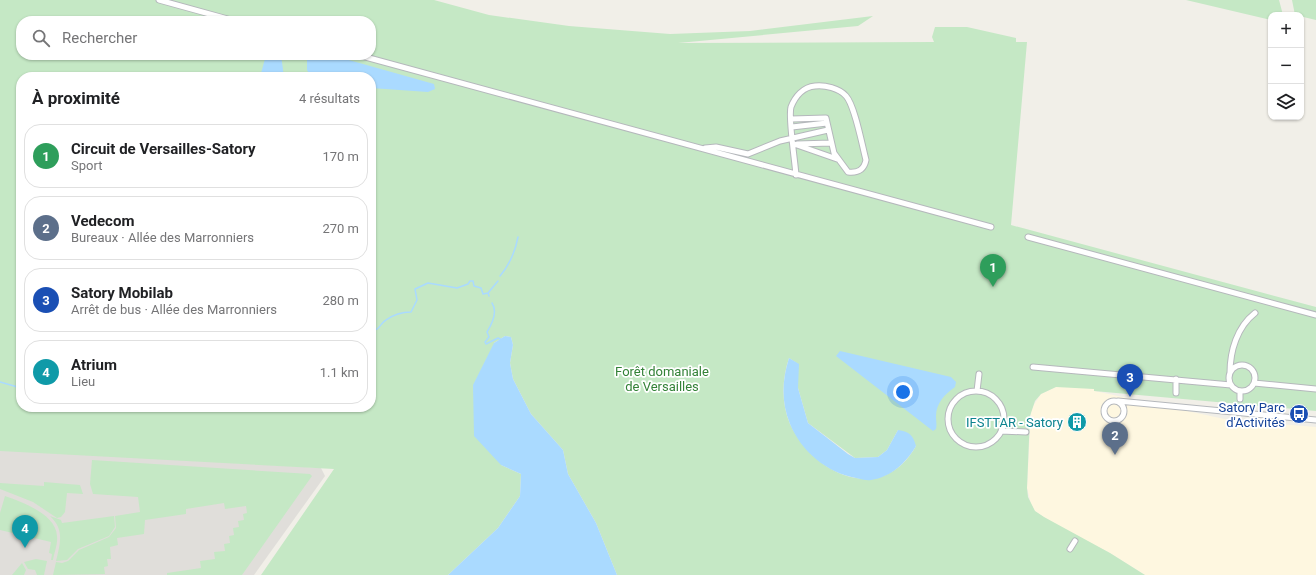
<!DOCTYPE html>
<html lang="fr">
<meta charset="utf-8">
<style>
body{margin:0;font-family:Roboto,sans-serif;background:#f2f2f2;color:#202124}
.controls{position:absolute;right:12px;top:12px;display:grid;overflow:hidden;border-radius:8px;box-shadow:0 1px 3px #0004}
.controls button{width:36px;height:36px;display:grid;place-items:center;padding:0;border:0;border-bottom:1px solid #e0e0e0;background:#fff;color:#202124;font:20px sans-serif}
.you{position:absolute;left:903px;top:392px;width:14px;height:14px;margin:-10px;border:3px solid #fff;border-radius:50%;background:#1a73e8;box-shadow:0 0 0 6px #1a73e833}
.badge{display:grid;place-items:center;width:26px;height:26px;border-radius:50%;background:#0f766e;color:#fff;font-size:13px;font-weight:700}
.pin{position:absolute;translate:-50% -33px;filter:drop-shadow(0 1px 2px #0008)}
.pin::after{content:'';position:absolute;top:21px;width:14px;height:12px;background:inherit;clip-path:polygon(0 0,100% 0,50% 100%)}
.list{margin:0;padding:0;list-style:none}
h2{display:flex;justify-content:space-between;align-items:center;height:52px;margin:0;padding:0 16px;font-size:17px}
h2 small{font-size:13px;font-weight:400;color:#757577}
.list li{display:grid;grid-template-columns:26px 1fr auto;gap:12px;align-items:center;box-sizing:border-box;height:64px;margin:0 8px 8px;padding:0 8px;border:1px solid #e0e0e0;border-radius:16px}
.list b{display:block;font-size:15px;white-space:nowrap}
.list p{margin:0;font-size:13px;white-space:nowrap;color:#757577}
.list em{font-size:13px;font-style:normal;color:#757577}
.icon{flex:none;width:22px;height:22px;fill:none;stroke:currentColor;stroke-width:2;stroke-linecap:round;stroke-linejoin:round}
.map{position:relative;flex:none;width:1316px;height:575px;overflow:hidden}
.search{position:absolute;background:#fff;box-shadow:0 1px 3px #0004;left:16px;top:16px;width:360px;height:44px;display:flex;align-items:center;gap:10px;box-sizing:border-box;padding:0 14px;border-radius:16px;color:#757577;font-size:15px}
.panel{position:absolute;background:#fff;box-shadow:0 1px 3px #0004;left:16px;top:72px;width:360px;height:340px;border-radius:16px}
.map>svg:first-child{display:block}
.commercial{fill:#fef7e0}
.industrial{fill:#e0deda}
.green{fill:#c5e8c5;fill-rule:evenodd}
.water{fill:#aadaff}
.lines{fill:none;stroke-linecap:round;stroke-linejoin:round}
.stream{stroke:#aadaff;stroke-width:1.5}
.minor-casing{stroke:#b5b8bc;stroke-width:7}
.minor{stroke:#fff;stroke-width:5}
.labels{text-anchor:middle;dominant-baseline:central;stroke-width:3.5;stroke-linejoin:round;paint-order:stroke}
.park-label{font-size:13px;fill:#348238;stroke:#fff}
.transit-label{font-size:13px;fill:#164399;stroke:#fff;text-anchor:end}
.culture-label{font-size:13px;fill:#0d838f;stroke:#fff;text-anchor:end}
</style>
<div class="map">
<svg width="1316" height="575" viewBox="0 0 1316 575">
<rect width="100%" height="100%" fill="#f1efe8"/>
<path class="commercial" d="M1064 386 1094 389 1095 391 1229 420 1316 427V575H1145L1110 553 1054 524 1035 511 1031 504 1027 488 1031 409 1041 394 1056 387Z"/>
<path class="industrial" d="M16 450 321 468 325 476 254 575H0V451Z"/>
<path class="green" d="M0 0H434L489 15 569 26 670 34 750 31 873 16 858 26 678 43 934 42 932 37 935 27H967L1016 38V42H1027L1011 225 1316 307V411L1094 391V389L1056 387 1041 394 1035 401 1030 416 1027 488 1028 497 1035 511 1044 517 1110 553 1145 575H617L596 523 568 474 563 450 531 414 513 379 510 363 513 345 511 337 505 336 494 343 501 465 521 474 520 496 498 528 448 575H261L334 469 0 451ZM21 21H371V55H21ZM21 77H371V407H21ZM789 358 798 364V388L808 423 855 458 878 457 887 450 898 430 916 446C882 506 814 475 790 424 781 403 782 379 789 358Z
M1186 0H1279L1283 15H1271V20Z
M1292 0H1316V20L1295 15Z
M92 460 310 474 312 476 242 575H167V573L201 568 200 561 215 559 214 552 225 551 224 544 230 543 229 536 234 535 233 528 239 527 238 521 244 520 243 514 247 513 246 506 225 509 224 503 186 509V514L145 520 144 534 117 538 118 545 110 547 111 559H107L108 566 104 567 105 574 53 575 56 562 62 563 68 561 79 550 109 537 116 528 115 516 140 512 138 497 93 494 90 484Z
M44 482 80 485 83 494 67 493 65 512 61 517 57 518 33 502 0 489V483L44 486Z
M5 496C22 502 56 514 57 536 58 544 54 553 53 560H51L52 554 49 553 51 542 0 530V513Z
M50 516 61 520 62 523 114 516 115 527 109 536 78 549 67 560 56 561C60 544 65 530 50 516Z
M36 559 47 561 44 575H37L35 570 28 569 24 562Z
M22 563 26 570 24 575H12Z"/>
<path class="water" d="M266 55H281L284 77H260Z
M307 55H331L434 84 435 89 428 92 371 88V77H311L307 70Z
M505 336 511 337 513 345 510 363 513 379 531 414 563 450 568 474 596 523 617 575H448L498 528 520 496 521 474 501 465 474 436 473 385 494 343Z
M840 351 951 377 956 382 955 387C945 394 936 403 936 416 936 421 937 424 936 429L933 431 836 356Z
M789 358 799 364 798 388 808 423 848 454 855 458 878 457 887 450 898 430C910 432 913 435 916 446 906 463 891 477 871 480 867 481 861 479 856 478 827 473 801 451 790 424 781 402 782 380 789 358Z"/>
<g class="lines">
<path class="stream" d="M500 276C510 264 515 253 518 237
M488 293 498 281
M492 303C498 312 492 324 487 332L489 337 485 342 486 344 498 338 502 340
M371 330C380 331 380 323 386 320 393 315 402 312 411 312L417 300 415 289 428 283 457 288 468 284 470 281H473L474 286 481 288 483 294 488 293 489 296
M0 382 21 388"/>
<g class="minor-casing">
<path id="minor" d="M159 0 235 21
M358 55 991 227
M791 119 826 118 834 153 848 172C858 173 864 170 866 160 862 145 855 106 846 96 839 88 825 85 815 86 803 87 795 97 791 107 788 117 795 161 796 175
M792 127 827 123
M794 144 837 159
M797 144 831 143
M705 148 716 147 748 154 780 141 828 130
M1028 237 1316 315
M1229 378a13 13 0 1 1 26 0a13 13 0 1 1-26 0Z
M1033 367 1231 385
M1230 373C1230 351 1237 327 1255 313
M1254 383 1316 389
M977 391 979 374
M948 419a28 28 0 1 1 56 0a28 28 0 1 1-56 0Z
M1176 393V379
M1240 399V391
M1104 411a10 10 0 1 1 20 0a10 10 0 1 1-20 0Z
M1118 401 1316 420
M1001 431 1026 432
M1070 549 1075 541"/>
</g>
<use href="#minor" class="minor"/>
</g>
<defs>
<g id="bus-disc" transform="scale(1)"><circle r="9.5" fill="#1a4fb4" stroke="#fff"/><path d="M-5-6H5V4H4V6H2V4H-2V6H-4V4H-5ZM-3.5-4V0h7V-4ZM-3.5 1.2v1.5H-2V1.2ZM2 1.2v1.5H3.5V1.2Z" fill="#fff"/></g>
<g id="building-disc" transform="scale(1)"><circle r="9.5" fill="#0f9aa8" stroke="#fff"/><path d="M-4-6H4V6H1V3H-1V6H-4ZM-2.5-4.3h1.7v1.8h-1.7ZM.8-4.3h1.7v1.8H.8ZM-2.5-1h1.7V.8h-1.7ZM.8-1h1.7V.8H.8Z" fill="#fff"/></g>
</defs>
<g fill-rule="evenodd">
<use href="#bus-disc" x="1299" y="414"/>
<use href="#building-disc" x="1077" y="422"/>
</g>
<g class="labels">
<g class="park-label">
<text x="662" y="371">Forêt domaniale<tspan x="662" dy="15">de Versailles</tspan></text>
</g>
<g class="transit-label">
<text x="1285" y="407">Satory Parc<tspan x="1285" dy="15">d'Activités</tspan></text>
</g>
<g class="culture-label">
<text x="1063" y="422">IFSTTAR - Satory</text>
</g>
</g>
</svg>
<div class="controls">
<button>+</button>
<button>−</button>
<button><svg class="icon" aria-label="layers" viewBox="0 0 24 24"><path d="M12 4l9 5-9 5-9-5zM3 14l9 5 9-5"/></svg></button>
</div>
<div class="you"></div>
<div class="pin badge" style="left:993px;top:287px;background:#2e9e5b">1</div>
<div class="pin badge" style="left:1115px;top:455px;background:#5c6f8a">2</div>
<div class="pin badge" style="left:1130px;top:397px;background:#1a4fb4">3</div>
<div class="pin badge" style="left:25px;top:548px;background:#0f9aa8">4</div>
<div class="search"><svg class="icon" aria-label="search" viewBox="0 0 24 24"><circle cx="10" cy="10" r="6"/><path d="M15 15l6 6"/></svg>Rechercher</div>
<section class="panel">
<h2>À proximité<small>4 résultats</small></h2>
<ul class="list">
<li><span class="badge" style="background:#2e9e5b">1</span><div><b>Circuit de Versailles-Satory</b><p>Sport</p></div><em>170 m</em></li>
<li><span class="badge" style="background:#5c6f8a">2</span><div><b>Vedecom</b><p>Bureaux · Allée des Marronniers</p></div><em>270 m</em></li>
<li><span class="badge" style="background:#1a4fb4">3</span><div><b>Satory Mobilab</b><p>Arrêt de bus · Allée des Marronniers</p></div><em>280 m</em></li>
<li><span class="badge" style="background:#0f9aa8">4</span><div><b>Atrium</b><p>Lieu</p></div><em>1.1 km</em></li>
</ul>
</section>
</div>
